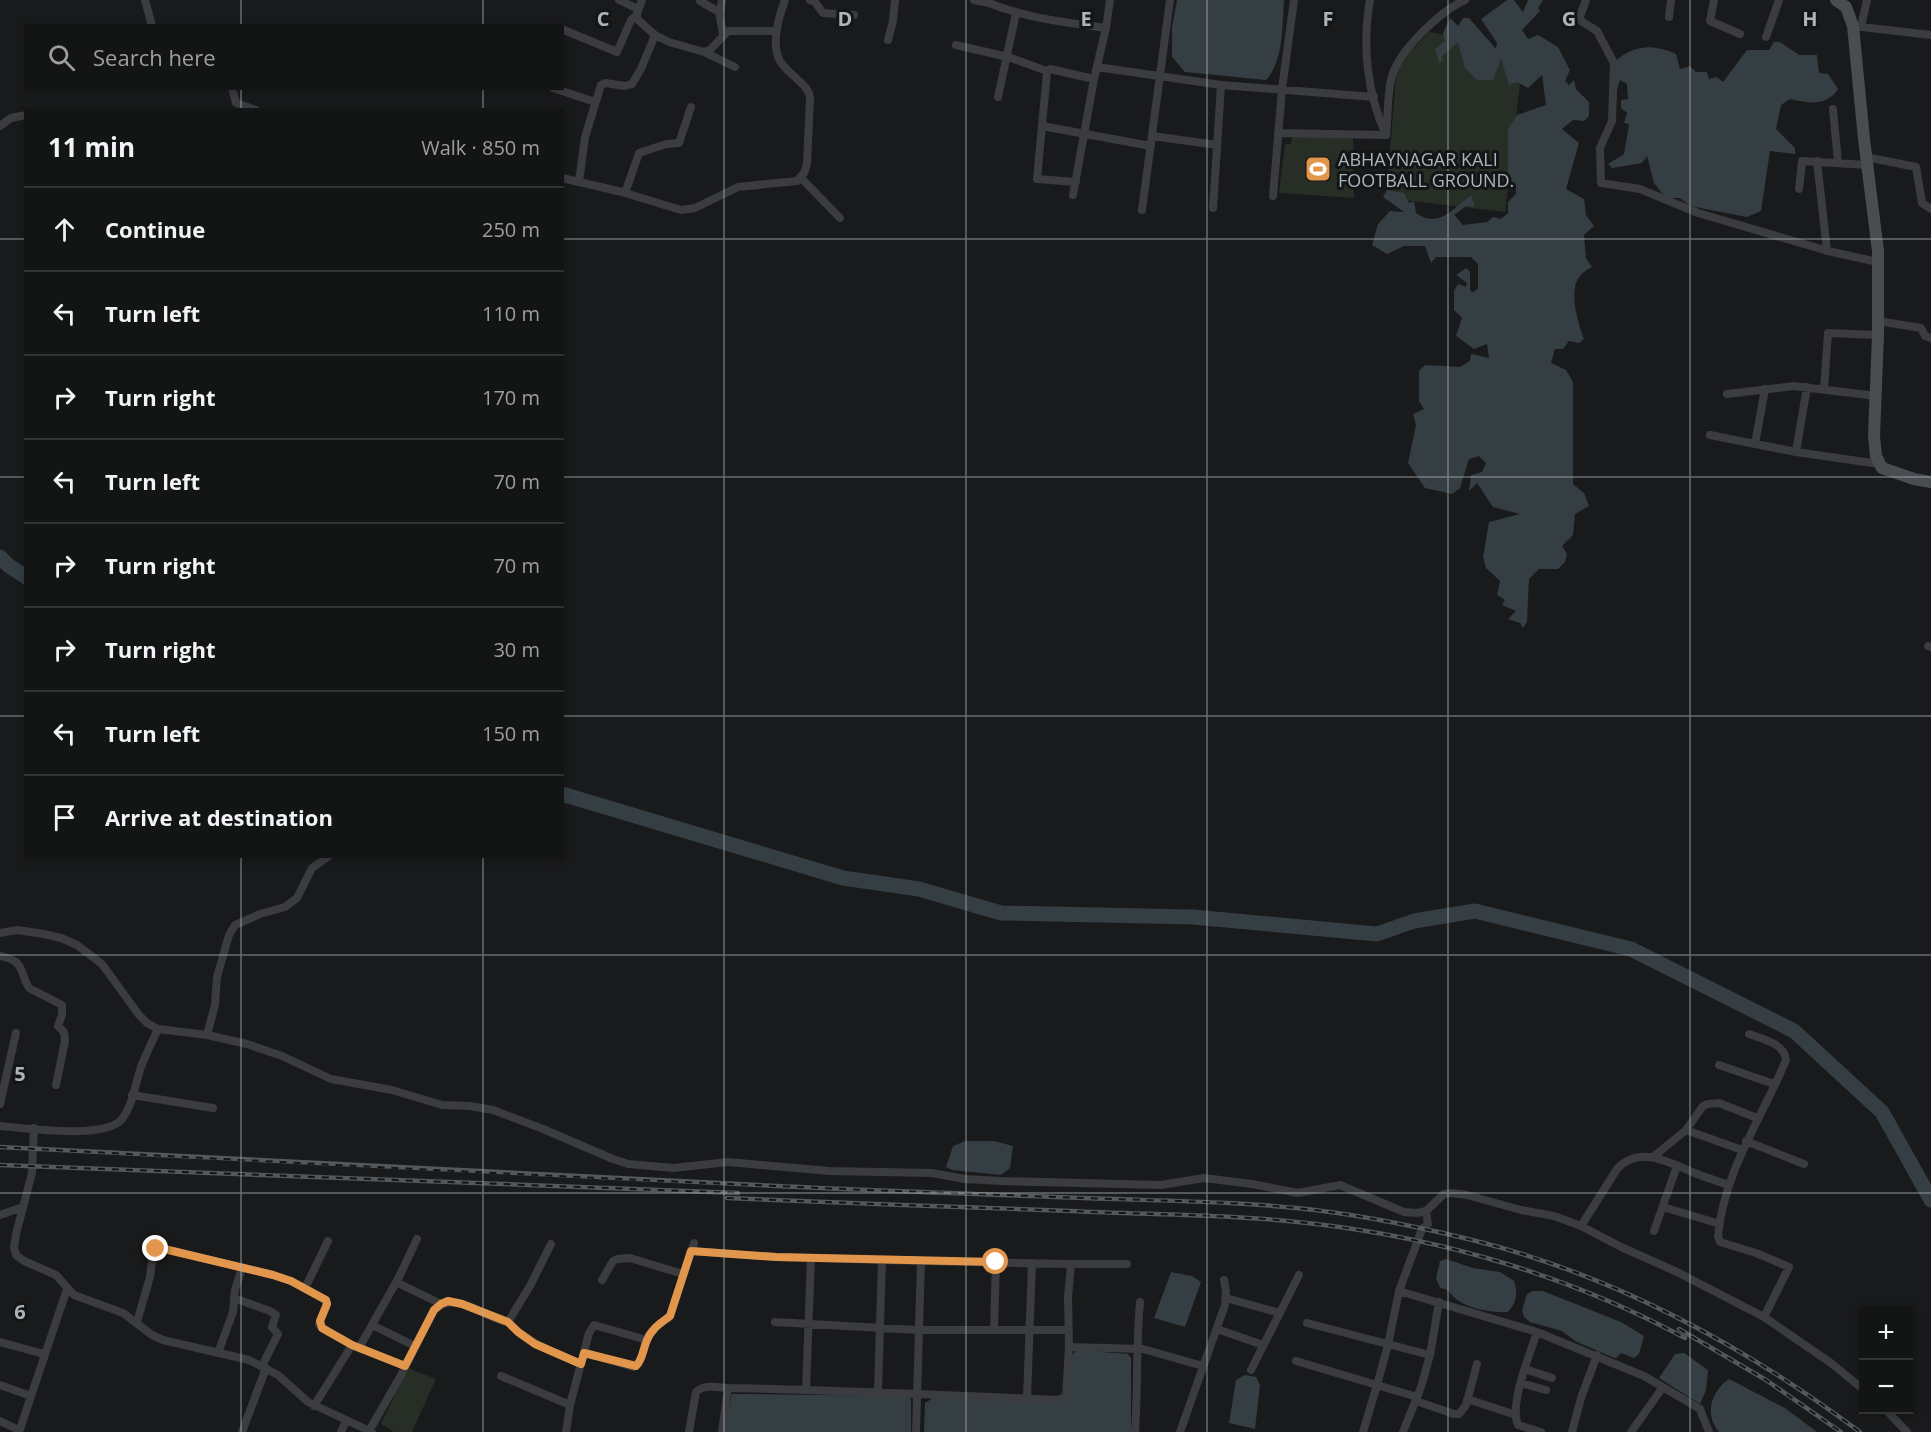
<!DOCTYPE html>
<meta charset="utf-8">
<style>
body{margin:0;font-family:"Open Sans",sans-serif;background:#202122;color:#f1f3f6}
.controls{position:absolute;right:18px;bottom:18px;display:grid;overflow:hidden;border-radius:0px;box-shadow:0 3px 9px #0003}
.controls button{width:54px;height:54px;display:grid;place-items:center;padding:0;border:0;border-bottom:2px solid #323334;background:#131414;color:#f1f3f6;font:30px sans-serif}
.stop{position:absolute;width:18px;height:18px;margin:-14px;border:4px solid #e2964b;border-radius:50%;background:#fff}
.stop.end{background:#e2964b;border-color:#fff;box-shadow:0 2px 6px #0008}
.list{margin:0;padding:0;list-style:none}
h2{display:flex;justify-content:space-between;align-items:center;height:78px;margin:0;padding:0 24px;font-size:26px}
h2 small{font-size:20px;font-weight:400;color:#9d9ea0}
.list li{display:grid;grid-template-columns:39px 1fr auto;gap:18px;align-items:center;box-sizing:border-box;height:84px;padding:0 24px;border-top:2px solid #323334}
.list b{display:block;font-size:22px;white-space:nowrap}
.list em{font-size:20px;font-style:normal;color:#9d9ea0}
.icon{flex:none;width:33px;height:33px;fill:none;stroke:currentColor;stroke-width:2;stroke-linecap:round;stroke-linejoin:round}
.map{position:relative;flex:none;width:1931px;height:1432px;overflow:hidden}
.search{position:absolute;background:#131414;box-shadow:0 3px 9px #0003;left:24px;top:24px;width:540px;height:66px;display:flex;align-items:center;gap:15px;box-sizing:border-box;padding:0 21px;border-radius:0px;color:#9d9ea0;font-size:22px}
.panel{position:absolute;background:#131414;box-shadow:0 3px 9px #0003;left:24px;top:108px;width:540px;height:750px;border-radius:0px}
.map>svg:first-child{display:block}
.green{fill:#262e26}
.water{fill:#343e43}
.lines{fill:none;stroke-linecap:round;stroke-linejoin:round}
.river{stroke:#343e43;stroke-width:15}
.minor{stroke:#3b3c40;stroke-width:8}
.secondary{stroke:#494c50;stroke-width:12}
.rail-casing{stroke:#54575b;stroke-width:4.5}
.rail{stroke:#141516;stroke-width:2;stroke-dasharray:7;stroke-linecap:butt}
.route{stroke:#e2964b;stroke-width:8}
.grid{fill:none;stroke:#adb3ba;stroke-width:1.5;stroke-opacity:0.55}
.labels{text-anchor:middle;dominant-baseline:central;stroke-width:6;stroke-linejoin:round;paint-order:stroke}
.poi-label{font-size:18px;fill:#adb3ba;stroke:#141516;text-anchor:start}
.grid-label{font-size:20px;text-anchor:middle;font-weight:bold;fill:#adb3ba;stroke:#141516;stroke-width:6;stroke-linejoin:round;paint-order:stroke}
</style>
<div class="map">
<svg width="1931" height="1432" viewBox="0 0 1931 1432">
<rect width="100%" height="100%" fill="#191a1b"/>
<path class="green" d="M1429 32 1490 42 1520 84 1505 212 1386 198 1397 65Z
M1353 136 1354 198 1279 193 1285 144H1291L1292 137Z
M408 1368 436 1379 412 1432H394L381 1424Z"/>
<path class="water" d="M1177 0H1284C1282 25 1284 61 1266 80L1185 72 1172 57V27Z
M1507 0H1514L1523 12 1528 0H1543L1538 8 1540 11 1522 30 1528 39 1538 35 1558 47 1570 70 1565 81 1569 85 1574 80 1576 89 1589 102V116L1584 121 1573 120 1562 129 1579 143 1566 189 1584 199 1586 215 1594 226 1584 235 1586 258 1592 267C1588 269 1583 272 1580 276 1568 290 1578 324 1584 339L1579 343 1569 341 1563 349H1555L1551 363 1566 370 1573 382V484L1584 493 1589 506 1575 514 1573 535 1562 546 1567 554 1565 562 1558 569H1539L1529 579 1527 622 1523 628 1520 623 1508 619 1516 611 1502 605 1505 600 1497 595 1500 581 1486 568 1483 557 1489 522 1520 514 1493 507 1477 483 1469 491 1471 475 1482 472 1486 463 1479 456 1469 459 1460 488 1452 494 1425 488 1408 463 1416 425 1413 414 1424 409 1419 401V371L1425 365 1460 367 1470 361 1471 354 1489 358 1487 344 1474 349 1456 336 1462 318 1454 310V291L1458 284 1466 287 1467 283 1456 275 1466 268 1470 272V291L1474 292 1478 288V264L1471 257H1436L1431 263 1425 246H1404L1387 254 1372 245 1378 224 1390 211 1404 212 1383 197 1387 190 1404 193 1409 203 1414 201 1416 213C1438 229 1453 209 1471 195L1475 207 1466 206 1454 215 1463 225 1487 222 1493 217 1501 219 1508 213V202L1516 194V186L1508 178V129L1517 115 1546 105 1542 75 1528 88 1517 82 1509 85 1501 59 1493 80H1477L1465 68 1458 42 1441 57 1443 60 1439 63 1435 49 1445 41 1443 33 1450 18 1458 26 1463 18H1469L1496 49 1497 43 1481 19Z
M1774 42H1780L1799 55H1817L1819 73 1828 74 1838 89C1827 107 1807 103 1790 99L1781 105 1776 129 1795 148V154L1770 151 1761 211 1747 217 1690 206 1680 198H1666L1654 183 1647 156 1642 163 1612 168 1608 164 1624 154 1629 124 1624 123 1627 113 1621 108V100L1628 99 1627 84 1620 80 1617 90 1611 84V65C1630 46 1651 42 1676 54L1680 69 1690 66 1696 72H1707L1709 79 1717 77 1723 82 1747 50H1769Z
M965 1141H994L1013 1146 1010 1168 1001 1175 952 1170 946 1167 953 1146Z
M1446 1259 1473 1268 1500 1272 1514 1281C1518 1293 1517 1302 1508 1312 1492 1313 1468 1309 1456 1299 1450 1294 1449 1289 1440 1288L1436 1278 1440 1261Z
M1171 1272 1192 1276 1201 1282 1185 1327 1154 1318Z
M1533 1291H1543L1621 1322 1644 1336 1639 1354 1634 1358 1621 1353 1616 1358 1612 1357 1575 1341 1562 1331 1530 1322 1524 1317 1522 1310 1527 1294Z
M1077 1350 1128 1354 1131 1358V1432H924L925 1403 933 1398 1069 1399 1070 1357Z
M1684 1353 1708 1370 1706 1390 1700 1404 1659 1378 1675 1354Z
M1245 1375 1256 1377 1260 1385 1255 1429 1229 1423 1236 1380Z
M1729 1379 1785 1408 1817 1432H1719C1704 1415 1711 1391 1729 1379Z
M732 1394 907 1396 911 1399V1432H724Z"/>
<g class="lines">
<path class="river" d="M0 557 8 565 26 577
M562 794 843 878 919 889 1001 913 1193 917 1377 934 1414 921 1475 911 1631 949 1794 1031 1882 1112 1931 1200"/>
<path class="minor" d="M145 0 152 26
M619 0 638 9
M642 0 637 13V19L655 35 669 42 704 52 710 50 728 31H777
M810 0 815 2 823 13 854 15
M974 0 989 3
M989 0V3C1029 19 1064 22 1106 28
M1370 0C1362 44 1367 94 1386 135
M1586 0 1580 16 1581 21 1597 31 1614 63 1612 121 1600 148 1601 183 1640 189 1698 213 1828 251 1878 262
M1714 0 1710 21 1740 34
M700 1 719 12 723 34
M720 13 722 0
M1669 17 1671 0
M1853 26 1931 35
M1861 27 1867 0
M564 30 617 52 631 20 637 15
M1766 37 1779 0
M888 40 893 21 895 0
M956 45 1008 57 1047 71
M704 52 735 67
M1097 67 1221 85 1374 97
M232 88 236 103 256 110
M553 88 595 102
M998 97 1016 13
M1833 109 1838 163
M0 126 11 118 26 115
M1042 126 1151 146
M1278 133 1386 135C1388 117 1387 98 1391 80 1396 53 1440 11 1465 0
M1152 136 1217 145
M1866 157 1916 167 1922 203 1931 209
M1817 161 1827 251
M562 178 622 192 681 210 695 208 738 187 797 181 804 173 807 164 810 98C809 89 803 85 797 79 790 72 781 66 778 57 772 40 779 16 785 0
M801 178 840 218
M579 182 585 137 601 85 605 83 625 86 632 84 641 69 655 35
M1076 182 1037 179 1047 72 1050 69 1094 79
M1799 189 1802 161 1867 165
M625 193 639 153 666 144 679 143 691 107
M1073 195 1094 79 1106 28 1110 0
M1273 196 1282 89 1294 0
M1213 208 1221 85
M1142 210 1170 0
M1878 321 1921 328 1925 336 1931 338
M1824 389 1828 333 1878 335
M1727 394 1794 386 1876 396
M1710 435 1796 452 1879 464
M1755 444 1765 389
M1796 452 1807 387
M1928 646 1931 647
M0 933 17 930 44 934 61 938 77 945 102 964 139 1015 147 1023 158 1029 207 1035 247 1044 282 1056 331 1079 392 1090 442 1105 470 1106 493 1110 543 1129 613 1159 628 1164 673 1168 728 1162 829 1171 932 1173 965 1179 1001 1181 1161 1185 1204 1178 1252 1184 1298 1193 1340 1185 1404 1212 1417 1213 1426 1211 1444 1194 1451 1193 1467 1195 1521 1210 1554 1216 1581 1226 1621 1247 1677 1272 1764 1317 1831 1363 1864 1390
M0 956C26 961 19 972 29 988L62 1005V1015L58 1026 64 1032 65 1041 56 1085
M1749 1034C1763 1039 1785 1044 1786 1060 1762 1118 1724 1171 1718 1236L1720 1242 1756 1253 1789 1267 1764 1317
M207 1035 215 1005 217 977 229 935 235 925 260 914 285 907 297 898 312 868 329 856
M1719 1065 1774 1084
M132 1095 213 1108
M0 1104 16 1033
M0 1126C26 1128 105 1140 122 1119 133 1105 135 1084 141 1067 146 1054 152 1042 158 1029
M34 1128 32 1173 16 1234 14 1247 16 1255 24 1261 56 1275 74 1295 123 1313 152 1335 163 1340 249 1360 278 1375 308 1402 372 1432
M1686 1130 1742 1150
M1746 1141 1804 1164
M1653 1157 1686 1130 1703 1106 1708 1104 1719 1103 1757 1118
M1663 1207 1720 1224
M0 1215 23 1207
M1581 1226 1617 1169C1639 1145 1668 1162 1692 1172 1704 1177 1717 1181 1729 1185
M1654 1231 1677 1166
M691 1251 776 1257 921 1261
M1071 1264H1127
M602 1280 613 1261 617 1259 630 1258 683 1274
M396 1282 441 1304
M305 1288 328 1241
M1399 1291 1422 1229 1428 1224 1426 1211
M234 1298 270 1311 276 1315 272 1327 278 1334 262 1366
M1226 1298 1280 1313
M137 1322 150 1277 153 1254 156 1249 160 1248 273 1275 291 1281 326 1300 327 1304 319 1324 322 1328 352 1345 405 1366
M508 1322C528 1343 555 1353 581 1364
M775 1322 918 1330H1069
M1307 1323 1430 1355
M372 1325 415 1346
M994 1329 996 1262
M1217 1329 1263 1345
M1537 1332C1530 1354 1509 1404 1518 1425L1541 1432
M0 1342 44 1354
M359 1348 399 1277 417 1239
M584 1352 589 1333 594 1325 647 1340
M218 1353 233 1312 235 1290 242 1268
M1296 1361 1377 1385 1388 1345 1399 1291 1537 1332 1644 1376 1700 1409 1709 1432
M1525 1369 1552 1378
M1251 1370 1299 1275
M501 1376 570 1405
M1521 1383 1546 1390
M0 1385 31 1396
M806 1390 811 1258
M878 1391 882 1260
M1027 1398 1032 1263
M1467 1399 1516 1415
M1416 1401 1454 1414H1459L1466 1405 1477 1364
M314 1406 352 1345
M1886 1410 1907 1432
M0 1421 19 1430
M369 1431 400 1377 434 1310C459 1288 483 1319 508 1322L530 1286 551 1244
M19 1432 67 1289
M242 1432 266 1368
M341 1432 346 1421
M566 1432 570 1405 584 1352 633 1367 638 1364C643 1357 643 1349 646 1341 651 1329 661 1323 670 1316L694 1243
M689 1432 696 1392C705 1384 716 1387 728 1388
M722 1432 728 1388C838 1390 948 1395 1058 1400L1066 1396 1069 1347 1143 1349 1203 1366
M916 1432 921 1261 1071 1264 1068 1297 1069 1347
M1135 1432C1138 1389 1136 1345 1140 1302
M1180 1432 1225 1305 1226 1291 1224 1280
M1363 1432 1377 1385 1417 1397
M1403 1432 1421 1387 1430 1355 1439 1302
M1572 1432 1581 1398 1597 1355
M1631 1432 1663 1387"/>
<path class="secondary" d="M1836 0 1846 7 1853 26 1864 139 1878 251V335L1874 436 1876 456 1882 468 1914 479 1931 482"/>
<g class="rail-casing">
<path id="rail" d="M0 1147C259 1161 518 1175 777 1186 880 1191 982 1194 1084 1198 1161 1201 1238 1201 1315 1210 1372 1217 1429 1229 1484 1243 1621 1279 1747 1348 1860 1432
M0 1165 738 1193
M727 1198C842 1203 956 1207 1071 1211 1153 1215 1235 1214 1316 1224 1444 1239 1572 1277 1685 1338
M1679 1329 1766 1380 1841 1432"/>
</g>
<use href="#rail" class="rail"/>
</g>
<g class="lines">
<path class="route" d="M156 1249 160 1248 273 1275 291 1281 326 1300 327 1304 320 1321 322 1328 352 1345 405 1366 434 1310 441 1304 448 1301 462 1304 508 1322 518 1332 535 1344 581 1364 584 1353 636 1366C643 1359 643 1349 647 1340 652 1328 661 1323 670 1316L691 1251 776 1257 996 1262"/>
</g>
<path class="grid" d="M241 0V26M483 0V26M724 0V1432M966 0V1432M1207 0V1432M1448 0V1432M1690 0V1432M241 88V110M483 88V110M0 239H26M562 239H1931M0 477H26M562 477H1931M0 716H26M562 716H1931M241 856V1432M483 856V1432M0 955H1931M0 1193H1931"/>
<defs>
<g id="stadium-square" transform="scale(1.35)"><rect x="-9" y="-9" width="18" height="18" rx="4" fill="#e2964b" stroke="#141516"/><path d="M0-5a6.5 5 0 1 0 0 10a6.5 5 0 1 0 0-10ZM-3.5-1.8h7v3.6h-7Z" fill="#fff"/></g>
</defs>
<g fill-rule="evenodd">
<use href="#stadium-square" x="1318" y="169"/>
</g>
<g class="labels">
<g class="poi-label">
<text x="1338" y="159">ABHAYNAGAR KALI<tspan x="1338" dy="21">FOOTBALL GROUND.</tspan></text>
</g>
</g>
<g class="grid-label">
<text x="603" y="26">C</text>
<text x="845" y="26">D</text>
<text x="1086" y="26">E</text>
<text x="1328" y="26">F</text>
<text x="1569" y="26">G</text>
<text x="1810" y="26">H</text>
<text x="20" y="1081">5</text>
<text x="20" y="1319">6</text>
</g>
</svg>
<div class="controls">
<button>+</button>
<button>−</button>
</div>
<div class="stop" style="left:996px;top:1262px"></div>
<div class="stop end" style="left:156px;top:1249px"></div>
<div class="search"><svg class="icon" aria-label="search" viewBox="0 0 24 24"><circle cx="10" cy="10" r="6"/><path d="M15 15l6 6"/></svg>Search here</div>
<section class="panel">
<h2>11 min<small>Walk · 850 m</small></h2>
<ul class="list">
<li><svg class="icon" aria-label="ahead" viewBox="0 0 24 24"><path d="M12 20V5M6 11l6-6 6 6"/></svg><div><b>Continue</b></div><em>250 m</em></li>
<li><svg class="icon" aria-label="left" viewBox="0 0 24 24"><path d="M17 20v-9H6M10 6l-5 5 5 5"/></svg><div><b>Turn left</b></div><em>110 m</em></li>
<li><svg class="icon" aria-label="right" viewBox="0 0 24 24"><path d="M7 20v-9h11M14 6l5 5-5 5"/></svg><div><b>Turn right</b></div><em>170 m</em></li>
<li><svg class="icon" aria-label="left" viewBox="0 0 24 24"><path d="M17 20v-9H6M10 6l-5 5 5 5"/></svg><div><b>Turn left</b></div><em>70 m</em></li>
<li><svg class="icon" aria-label="right" viewBox="0 0 24 24"><path d="M7 20v-9h11M14 6l5 5-5 5"/></svg><div><b>Turn right</b></div><em>70 m</em></li>
<li><svg class="icon" aria-label="right" viewBox="0 0 24 24"><path d="M7 20v-9h11M14 6l5 5-5 5"/></svg><div><b>Turn right</b></div><em>30 m</em></li>
<li><svg class="icon" aria-label="left" viewBox="0 0 24 24"><path d="M17 20v-9H6M10 6l-5 5 5 5"/></svg><div><b>Turn left</b></div><em>150 m</em></li>
<li><svg class="icon" aria-label="arrive" viewBox="0 0 24 24"><path d="M6 21V4h12l-3 4 3 4H6"/></svg><div><b>Arrive at destination</b></div></li>
</ul>
</section>
</div>
